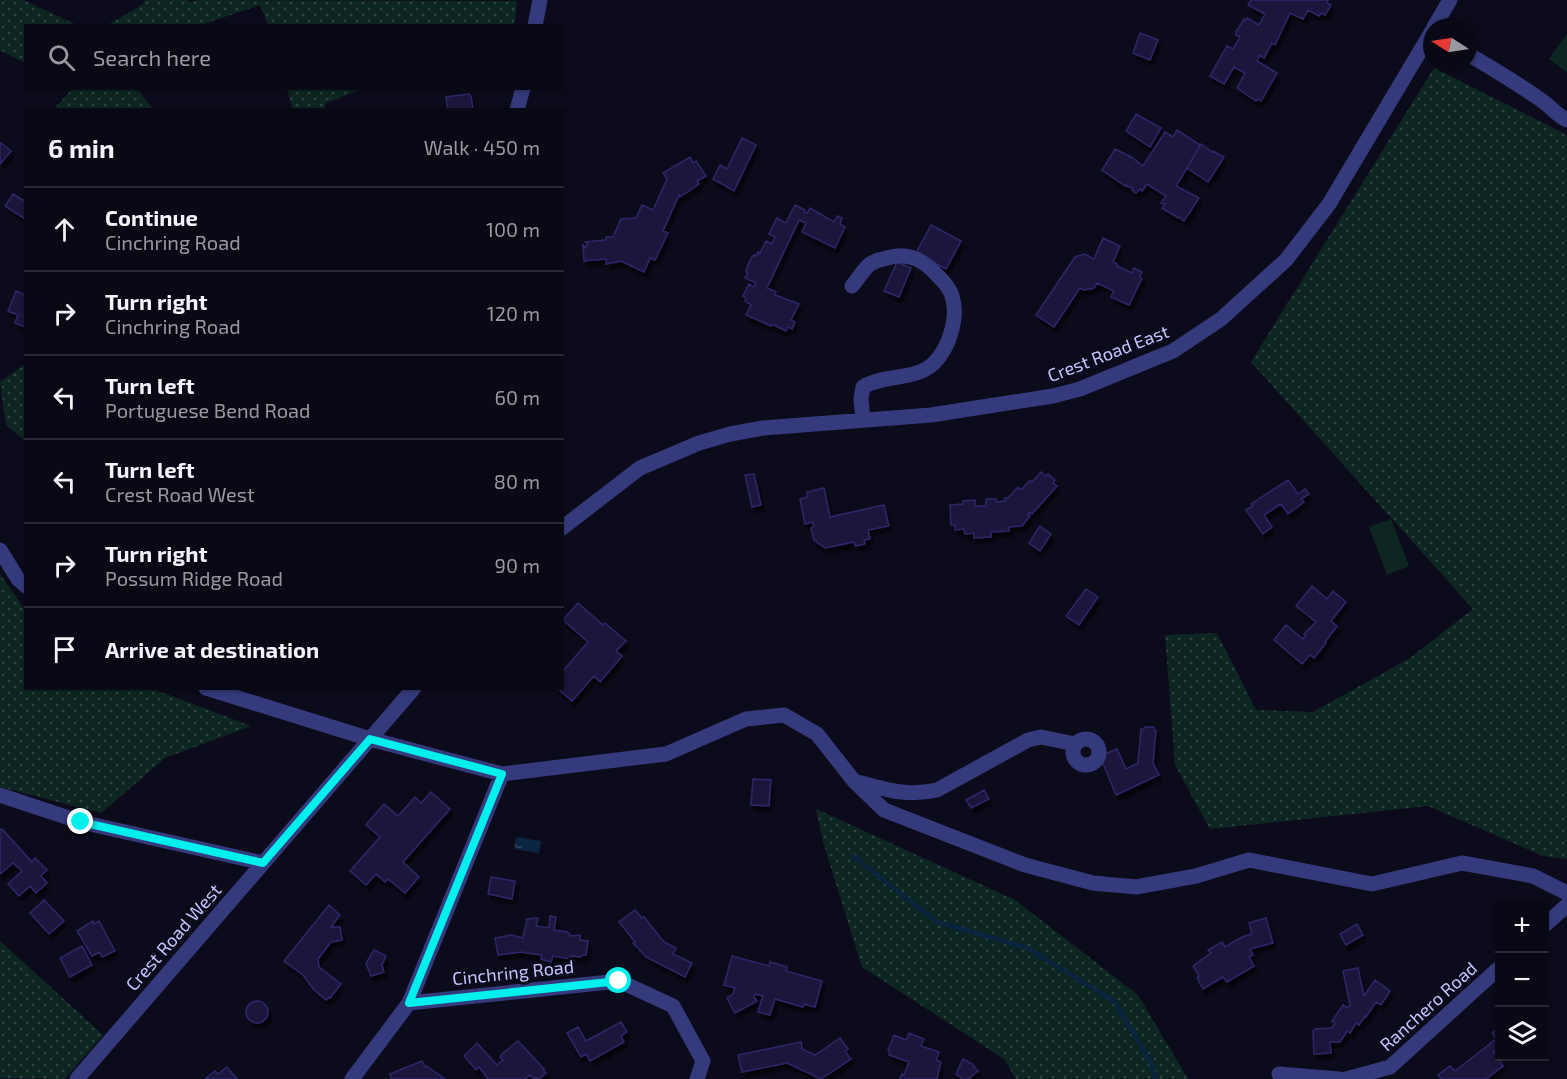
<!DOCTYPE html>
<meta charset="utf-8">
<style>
body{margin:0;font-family:"Exo 2",sans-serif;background:#171622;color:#f1f3f6}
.controls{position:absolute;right:18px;bottom:18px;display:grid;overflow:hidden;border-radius:0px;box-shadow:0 2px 4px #0004}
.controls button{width:54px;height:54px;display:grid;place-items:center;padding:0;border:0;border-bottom:2px solid #292934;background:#090815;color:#f1f3f6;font:30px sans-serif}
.compass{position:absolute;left:1423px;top:18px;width:54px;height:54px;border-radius:50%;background:#090815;box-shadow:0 2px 4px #0004;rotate:282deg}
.stop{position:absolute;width:18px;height:18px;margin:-14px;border:4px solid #00f0ee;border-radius:50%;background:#fff}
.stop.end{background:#00f0ee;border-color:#fff;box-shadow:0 2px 6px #0008}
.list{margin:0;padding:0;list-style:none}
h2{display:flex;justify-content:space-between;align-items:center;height:78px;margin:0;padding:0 24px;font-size:26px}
h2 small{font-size:20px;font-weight:400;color:#999aa0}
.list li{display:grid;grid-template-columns:39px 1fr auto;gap:18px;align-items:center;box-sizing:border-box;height:84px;padding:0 24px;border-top:2px solid #292934}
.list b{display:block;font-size:22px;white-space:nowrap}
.list p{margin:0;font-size:20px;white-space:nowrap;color:#999aa0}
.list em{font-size:20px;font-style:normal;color:#999aa0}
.icon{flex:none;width:33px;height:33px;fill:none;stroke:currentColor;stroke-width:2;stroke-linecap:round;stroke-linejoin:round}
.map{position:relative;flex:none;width:1567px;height:1079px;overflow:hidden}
.search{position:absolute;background:#090815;box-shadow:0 2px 4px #0004;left:24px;top:24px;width:540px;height:66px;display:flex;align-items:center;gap:15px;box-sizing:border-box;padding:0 21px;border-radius:0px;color:#999aa0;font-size:22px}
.panel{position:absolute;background:#090815;box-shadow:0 2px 4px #0004;left:24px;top:108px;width:540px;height:582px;border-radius:0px}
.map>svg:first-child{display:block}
.grass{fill:url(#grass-dots)}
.pitch{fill:#0e2622}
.water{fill:url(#water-ripples)}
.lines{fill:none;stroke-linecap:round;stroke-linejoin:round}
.stream{stroke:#0b2540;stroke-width:4.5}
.building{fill:#1a173d;stroke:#2e2869;stroke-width:1.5;filter:url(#shadow)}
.minor{stroke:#353a7c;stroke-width:15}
.route{stroke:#00f0ee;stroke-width:8}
.labels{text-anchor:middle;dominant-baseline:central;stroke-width:6;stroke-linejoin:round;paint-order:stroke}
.street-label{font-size:18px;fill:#c5c5ff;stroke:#0c0b1c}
</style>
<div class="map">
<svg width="1567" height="1079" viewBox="0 0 1567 1079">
<defs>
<pattern id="grass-dots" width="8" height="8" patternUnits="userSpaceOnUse" patternTransform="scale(1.5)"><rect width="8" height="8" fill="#0e2622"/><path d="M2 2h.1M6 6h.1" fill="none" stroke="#304443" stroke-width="1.8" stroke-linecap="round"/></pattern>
<pattern id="water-ripples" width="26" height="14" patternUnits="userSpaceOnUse" patternTransform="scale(1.5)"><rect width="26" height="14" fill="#0b2540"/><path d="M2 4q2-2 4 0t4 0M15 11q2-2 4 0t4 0" fill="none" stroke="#2d435d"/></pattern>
<filter id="shadow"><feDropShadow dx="3" dy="5.5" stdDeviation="1.5" flood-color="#0009"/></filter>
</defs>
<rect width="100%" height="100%" fill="#0c0b1c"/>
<path class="grass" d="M0 0H23L77 25 26 26 25 63 0 50Z
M145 0H188L189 2 200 0 517 1 514 25H268L260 5 201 25H108L143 4Z
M1434 68 1567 135V859L1543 856 1428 806 1210 829 1175 765 1165 635 1217 633 1256 710 1313 712 1410 658 1473 609 1251 362Z
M72 89H137L153 109H54Z
M287 89V88L362 89 326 103 324 110 293 109Z
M25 364 26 437 24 440 6 425 0 382Z
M0 574 25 610 26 688 153 689 251 726 165 758 101 813 0 787Z
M816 809 1015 900 1138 995 1188 1079H1016L1004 1059 862 967 823 842Z
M0 941 103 1035 65 1079 0 1078Z"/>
<path class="pitch" d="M1567 34V72L1549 59Z
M1391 519 1409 566 1387 575 1369 527Z"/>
<path class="water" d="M516 837 541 841 539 853 514 849Z"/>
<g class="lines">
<path class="stream" d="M853 856 937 922 1027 948 1114 1001 1151 1063 1155 1079"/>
</g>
<path class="building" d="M1251 0H1328L1327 3 1331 5 1325 15 1321 13 1319 16 1308 10 1303 19 1290 13 1275 45 1272 43 1264 58 1260 55 1257 61 1277 73 1261 101 1258 99 1256 101 1237 88 1245 73 1234 67 1224 84 1210 76 1227 46 1233 49 1240 37 1236 35V32L1244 19 1246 20 1247 18 1259 25 1265 14 1248 5Z
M1140 33 1158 40 1150 60 1133 53Z
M469 94 471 96 473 109 448 110 446 97Z
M1136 114 1161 128 1150 147 1126 131Z
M1177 130 1200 145 1187 168 1201 144 1212 152 1213 151 1218 154 1217 155 1218 154 1224 157 1208 182 1187 168 1176 186 1199 198 1184 221 1179 217 1178 218 1174 215V213L1173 215 1162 208 1165 204 1161 203 1166 196 1147 184 1142 191 1140 189 1136 193 1132 190 1133 188 1126 186V184L1125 186 1102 170 1115 149 1129 156V157L1130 156 1143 166 1165 132 1173 137Z
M742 138 756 145 734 191 713 179 720 165 727 169Z
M1 143 11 151 0 164V144Z
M690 157 693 163 696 161 706 176 697 181 699 184 680 197 679 195 663 231 668 233 655 260 650 258 644 272 621 261 606 264V259L584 261 583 244 585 248 588 244 585 242 606 240V237H613L621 219 636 218 642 205 653 210 667 179 663 173Z
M13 194 26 202 25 219 5 206Z
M795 205 805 210 804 212 807 213 810 208 834 222 837 216 842 218 840 224 845 227 835 248 802 232 806 223 799 220 767 288 776 292 775 295 799 304 791 320 795 322 792 329 788 327 786 331 772 324 771 326 746 315 751 305 745 301 746 298 743 296 749 284 754 287 756 283 745 278 748 273 746 272 747 268 751 258 754 255 756 256 758 252 760 253 766 241 772 244 775 237 769 234 777 218 786 223Z
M931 225 961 241 946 269 916 253Z
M1103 238 1120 246 1113 262 1117 264V266L1132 273 1134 268 1142 272 1140 277 1142 278 1129 305 1111 297 1114 291 1097 283 1094 288 1084 290 1080 288 1054 327 1036 315 1075 257 1085 254 1094 259Z
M897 262 911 268 899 297 884 291Z
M16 291 26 295 25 327 15 323 18 315 8 311Z
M1041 472 1046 476 1048 474 1055 480 1053 483 1057 486 1032 514 1030 512 1028 515 1030 516 1022 526 1009 527V531L991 532V537L974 538V533L965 534 964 529 955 530V525H951L950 505 963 504V501L975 500V506H986V499H996L997 502 1005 501V498H1008L1018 487 1021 490 1030 480 1032 482Z
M754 474 761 505 752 507 745 475Z
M1288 480 1298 494 1305 489 1309 494 1301 499 1304 502 1288 514 1281 504 1264 515 1272 527 1263 534 1246 510 1253 506 1251 504Z
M824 488 830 517 884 505 889 526 868 530 870 539 864 540 865 544 855 546 854 542 825 548 814 540 811 528 814 526 813 522 805 524 800 499 808 497 807 492Z
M1040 526 1051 534 1040 551 1029 543Z
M1312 586 1327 599 1333 591 1346 602 1331 621 1337 626 1325 642 1326 643 1314 658 1310 655 1302 664 1274 640 1286 625 1303 639 1306 635 1304 634 1316 622 1296 606Z
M1086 589 1098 597 1079 625 1066 616Z
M578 603 603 625 605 623 626 641 616 651 622 656 600 682 594 676 572 701 557 688H562V672L588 642 563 620Z
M1145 727H1154V730L1156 731 1153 763 1159 775 1116 795 1100 756 1117 749 1126 769 1138 763 1141 729H1144Z
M753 779 771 780 769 806 751 805Z
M984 790 989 799 971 808 966 800Z
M431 792 450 809 403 862 419 877 405 893 388 879 385 882 376 874 366 885 350 871 380 837 366 825 384 804 398 816 415 797 421 803Z
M2 829 32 862 35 858 47 870 41 876 47 883 36 893 30 886 19 896 8 884 22 871 13 863 0 874V830Z
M491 877 515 881 512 899 488 894Z
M44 900 64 921 49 934 30 913Z
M329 905 340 915 331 927H340L342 940 331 942 318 959 319 967 341 984 330 998 329 997 326 1000 314 990 303 975 284 961Z
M635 910 642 918 644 917 664 942 676 948 673 954 692 963 685 977 646 957 633 943 635 942 619 922Z
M550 916 556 917 554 930 567 932 571 936 580 935V940L588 941 586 955H582L581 957 571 956 570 959 553 956 551 962 541 959 542 955 521 952 498 955 495 938 511 935 523 938 527 919 538 918 536 926 549 928Z
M1266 918 1273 943 1250 949 1253 955 1249 957 1254 966 1227 982 1223 977 1203 989 1197 978 1199 976 1193 966 1211 953 1208 950 1222 942 1225 947 1242 937 1252 934 1249 923Z
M93 921 94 924 99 921 115 951 102 957 100 952 92 956 77 931Z
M1357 924 1363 935 1346 945 1340 934Z
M82 946 92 965 70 977 60 958Z
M374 950 386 956 382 965 384 972 371 976 366 963Z
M732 956 769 966 770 962 787 967 786 971 822 981 815 1007 804 1004 803 1007 775 999 770 1015 758 1012 763 996 755 994 754 997 757 1001 735 1013 727 998 733 994 735 988 724 985Z
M1358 968 1364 996 1375 980 1390 991 1381 1005 1376 1002 1366 1017 1365 1016 1359 1025 1356 1023 1350 1033 1347 1031 1340 1042H1330L1331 1053 1314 1054 1313 1031 1315 1029 1332 1028 1335 1023 1332 1021 1343 1005 1348 1008 1350 1005 1343 971Z
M246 1012a11 11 0 1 1 22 0a11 11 0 1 1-22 0Z
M621 1022 627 1032 621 1036 624 1042 590 1061 586 1054 581 1057 567 1033 578 1027 586 1041Z
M1500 1027V1047L1493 1052 1503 1066 1486 1079H1441L1438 1075 1450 1066 1455 1071 1496 1039 1492 1033Z
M909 1033 924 1039 921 1046 939 1052 936 1060 941 1062 937 1079H900L902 1074 904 1075 909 1062 889 1055 890 1052 888 1050 894 1035 906 1040Z
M840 1038 848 1049 845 1051 851 1059 821 1079 787 1063 742 1072 738 1055 801 1042 802 1049 815 1055Z
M518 1041 544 1069 543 1070 546 1073 539 1079 536 1077 534 1079 530 1075 525 1079H488L479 1067 476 1070 464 1056 477 1043 497 1065 503 1060 500 1057 502 1054Z
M963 1059 972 1064 978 1071 968 1079H963L956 1074Z
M422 1061 425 1067 426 1066 445 1079H391L390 1074Z
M227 1067 237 1079H205L215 1071 218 1074Z"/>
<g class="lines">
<path class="minor" d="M535 26 540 0
M1434 27 1450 0
M1468 54C1493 69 1517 83 1541 100 1549 105 1559 117 1567 120
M517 110 523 88
M852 286C858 279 863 270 870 264 875 261 881 259 887 258 909 251 925 261 939 277 944 282 950 289 952 296 959 317 949 349 933 364 914 381 883 374 863 387L861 399 863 420
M562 528 640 468 699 443 730 434 763 428 931 415 1053 396 1080 389 1173 351 1221 319 1286 260 1329 204 1432 31
M0 550 18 579 26 586
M206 688 370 739 502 774 666 754 746 719 784 715 817 734 854 781 884 810 1025 865 1093 883 1136 887 1196 876 1249 860 1372 884 1462 863 1533 876 1567 893
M1073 752a13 13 0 1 1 26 0a13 13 0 1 1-26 0Z
M854 781C886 789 904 797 937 790L1028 740 1041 737 1075 744
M0 795 81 822 263 863
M1544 926 1567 905
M409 1003 619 981 673 1006 703 1061 697 1079
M1279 1074 1339 1079
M77 1079 414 688
M352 1079 409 1003 502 774
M1346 1079 1390 1067 1500 967"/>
</g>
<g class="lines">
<path class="route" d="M81 822 263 863 370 739 502 774 409 1003 619 981"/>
</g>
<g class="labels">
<g class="street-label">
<text transform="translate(1108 353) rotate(-21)">Crest Road East</text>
<text transform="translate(173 937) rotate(-49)">Crest Road West</text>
<text transform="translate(513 972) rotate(-6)">Cinchring Road</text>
<text transform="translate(1428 1006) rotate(-42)">Ranchero Road</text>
</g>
</g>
</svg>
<div class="controls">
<button>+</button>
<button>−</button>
<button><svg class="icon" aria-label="layers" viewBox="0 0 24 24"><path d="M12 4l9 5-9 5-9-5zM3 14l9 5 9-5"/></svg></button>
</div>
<svg class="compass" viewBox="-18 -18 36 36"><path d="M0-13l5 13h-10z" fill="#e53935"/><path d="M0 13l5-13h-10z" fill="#999aa0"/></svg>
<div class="stop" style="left:619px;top:981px"></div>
<div class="stop end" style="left:81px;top:822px"></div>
<div class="search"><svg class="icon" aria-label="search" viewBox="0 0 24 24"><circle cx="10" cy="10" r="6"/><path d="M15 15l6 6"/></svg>Search here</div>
<section class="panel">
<h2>6 min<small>Walk · 450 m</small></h2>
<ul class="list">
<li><svg class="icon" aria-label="ahead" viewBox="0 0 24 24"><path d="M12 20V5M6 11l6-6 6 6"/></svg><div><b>Continue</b><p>Cinchring Road</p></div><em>100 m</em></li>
<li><svg class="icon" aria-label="right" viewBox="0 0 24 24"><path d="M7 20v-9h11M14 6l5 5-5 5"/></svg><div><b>Turn right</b><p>Cinchring Road</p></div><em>120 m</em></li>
<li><svg class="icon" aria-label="left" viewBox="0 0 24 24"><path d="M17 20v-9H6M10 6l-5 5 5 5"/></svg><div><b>Turn left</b><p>Portuguese Bend Road</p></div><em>60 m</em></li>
<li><svg class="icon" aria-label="left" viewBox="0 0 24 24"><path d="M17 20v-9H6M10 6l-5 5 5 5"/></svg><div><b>Turn left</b><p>Crest Road West</p></div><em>80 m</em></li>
<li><svg class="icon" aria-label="right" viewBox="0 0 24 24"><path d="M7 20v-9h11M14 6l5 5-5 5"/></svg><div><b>Turn right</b><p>Possum Ridge Road</p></div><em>90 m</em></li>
<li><svg class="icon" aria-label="arrive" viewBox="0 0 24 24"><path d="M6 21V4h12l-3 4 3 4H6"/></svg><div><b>Arrive at destination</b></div></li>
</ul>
</section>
</div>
